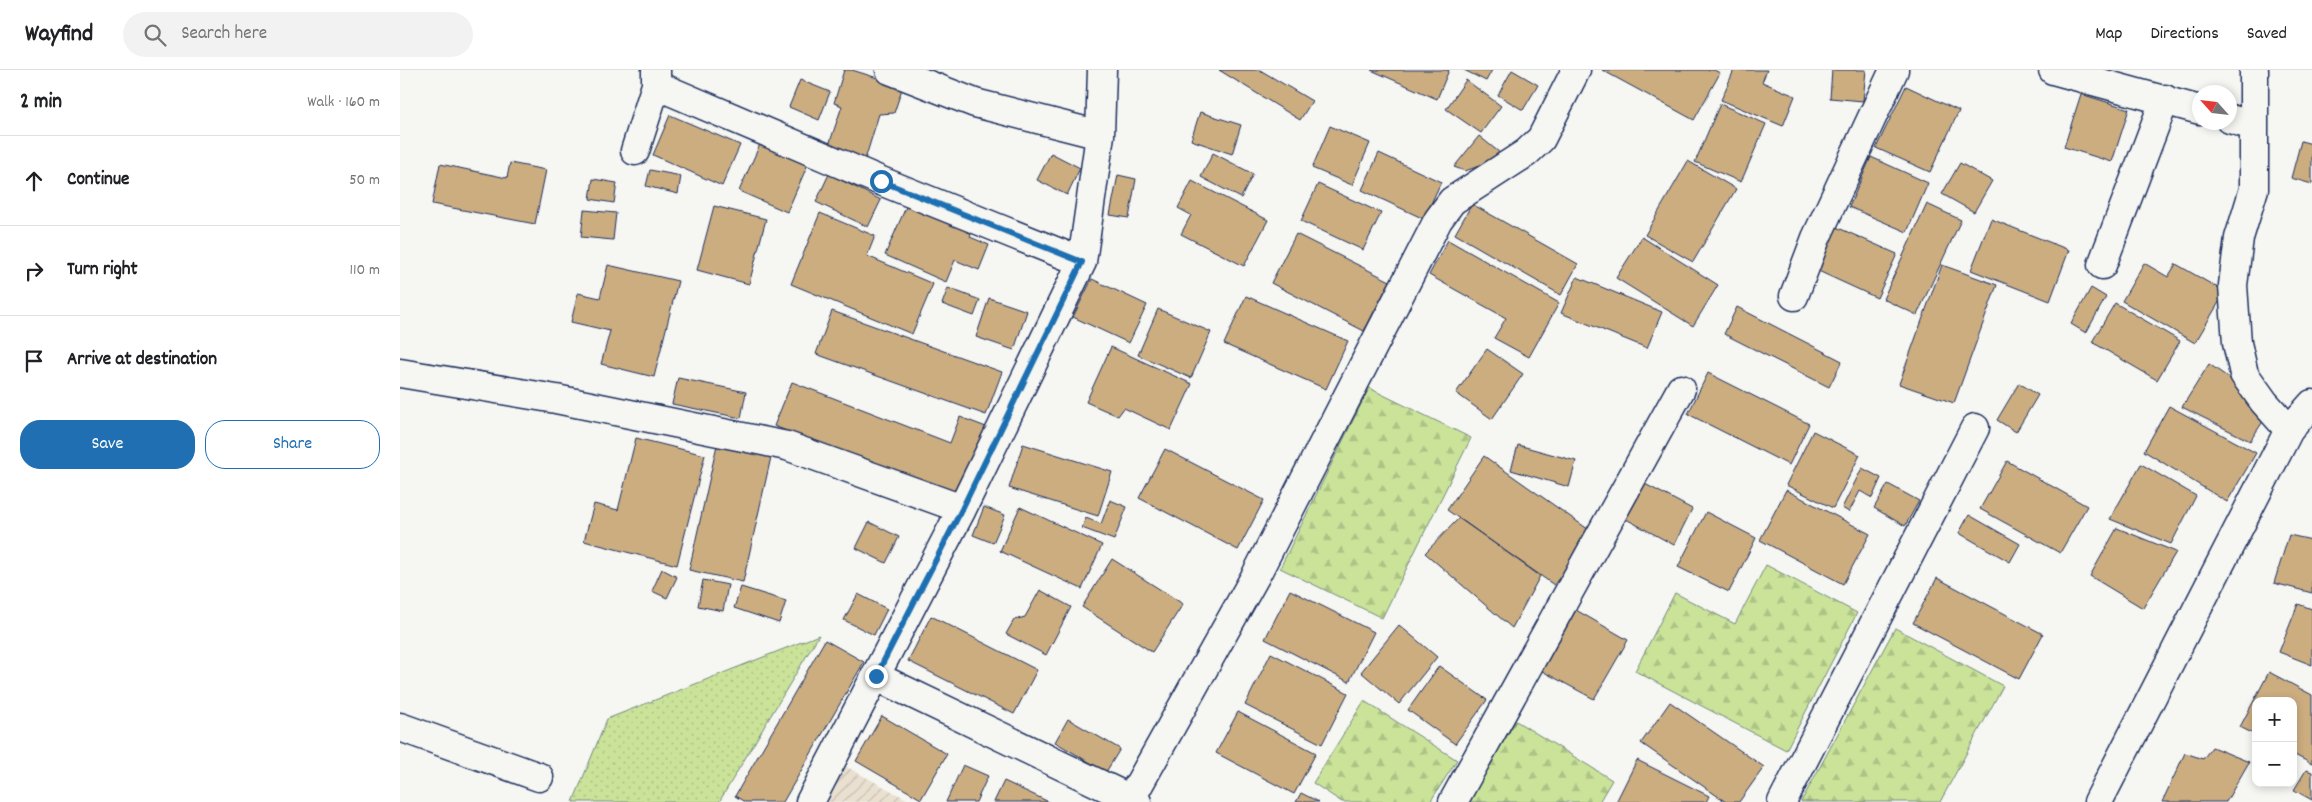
<!DOCTYPE html>
<meta charset="utf-8">
<style>
body{margin:0;font-family:Dekko,sans-serif;background:#f2f2f2;color:#202124}
.controls{position:absolute;right:15px;bottom:15px;display:grid;overflow:hidden;border-radius:10px;box-shadow:0 2px 8px #0003}
.controls button{width:45px;height:45px;display:grid;place-items:center;padding:0;border:0;border-bottom:1px solid #e0e0e0;background:#fff;color:#202124;font:25px sans-serif}
.compass{position:absolute;left:1792px;top:15px;width:45px;height:45px;border-radius:50%;background:#fff;box-shadow:0 2px 8px #0003;rotate:297deg}
.stop{position:absolute;width:15px;height:15px;margin:-11px;border:4px solid #1f6fb2;border-radius:50%;background:#fff}
.stop.end{background:#1f6fb2;border-color:#fff;box-shadow:0 1px 5px #0008}
.list{margin:0;padding:0;list-style:none}
h2{display:flex;justify-content:space-between;align-items:center;height:65px;margin:0;padding:0 20px;font-size:21px}
h2 small{font-size:16px;font-weight:400;color:#757577}
.list li{display:grid;grid-template-columns:32px 1fr auto;gap:15px;align-items:center;box-sizing:border-box;height:90px;padding:0 20px;border-top:1px solid #e0e0e0}
.list b{display:block;font-size:19px;white-space:nowrap}
.list em{font-size:16px;font-style:normal;color:#757577}
.actions{display:flex;gap:10px;padding:15px 20px}
.actions a{flex:1;padding:11px 0;border:1px solid #1f6fb2;border-radius:20px;text-align:center;font-size:18px;color:#1f6fb2}
.actions .main{background:#1f6fb2;color:#fff}
.icon{flex:none;width:28px;height:28px;fill:none;stroke:currentColor;stroke-width:2;stroke-linecap:round;stroke-linejoin:round}
.map{position:relative;flex:none;width:1912px;height:732px;overflow:hidden}
header{display:flex;align-items:center;gap:30px;box-sizing:border-box;height:70px;padding:0 25px;background:#fff;border-bottom:1px solid #e0e0e0}
header strong{font-size:24px}
nav{display:flex;gap:28px;margin-inline-start:auto;font-size:18px}
.search{width:350px;height:45px;background:#f2f2f2;display:flex;align-items:center;gap:12px;box-sizing:border-box;padding:0 18px;border-radius:28px;color:#757577;font-size:19px}
main{display:flex}
aside{flex:1;background:#fff}
.map>svg:first-child{display:block}
.industrial{fill:url(#industrial-furrows)}
.grass{fill:url(#grass-dots);stroke:#72897c}
.forest{fill:url(#forest-firs);stroke:#72897c}
.building{fill:#ccad80;stroke:#1b2f5e}
.lines{fill:none;stroke-linecap:round;stroke-linejoin:round}
.street-casing{stroke:#1b2f5e;stroke-width:31}
.street{stroke:#f6f6f2;stroke-width:28}
.route{stroke:#1f6fb2;stroke-width:6}
</style>
<header>
<strong>Wayfind</strong>
<div class="search"><svg class="icon" aria-label="search" viewBox="0 0 24 24"><circle cx="10" cy="10" r="6"/><path d="M15 15l6 6"/></svg>Search here</div>
<nav><a>Map</a><a>Directions</a><a>Saved</a></nav>
</header>
<main>
<aside>
<h2>2 min<small>Walk · 160 m</small></h2>
<ul class="list">
<li><svg class="icon" aria-label="ahead" viewBox="0 0 24 24"><path d="M12 20V5M6 11l6-6 6 6"/></svg><div><b>Continue</b></div><em>50 m</em></li>
<li><svg class="icon" aria-label="right" viewBox="0 0 24 24"><path d="M7 20v-9h11M14 6l5 5-5 5"/></svg><div><b>Turn right</b></div><em>110 m</em></li>
<li><svg class="icon" aria-label="arrive" viewBox="0 0 24 24"><path d="M6 21V4h12l-3 4 3 4H6"/></svg><div><b>Arrive at destination</b></div></li>
</ul>
<div class="actions"><a class="main">Save</a><a>Share</a></div>
</aside>
<div class="map">
<svg width="1912" height="732" viewBox="0 0 1912 732">
<defs>
<pattern id="industrial-furrows" width="10" height="10" patternUnits="userSpaceOnUse" patternTransform="scale(1.25)"><rect width="10" height="10" fill="#e9e0d0"/><path d="M-1 1l2-2M0 10L10 0M9 11l2-2" fill="none" stroke="#c7c0b5"/></pattern>
<pattern id="grass-dots" width="8" height="8" patternUnits="userSpaceOnUse" patternTransform="scale(1.25)"><rect width="8" height="8" fill="#cae399"/><path d="M2 2h.1M6 6h.1" fill="none" stroke="#adc386" stroke-width="1.8" stroke-linecap="round"/></pattern>
<pattern id="forest-firs" width="22" height="20" patternUnits="userSpaceOnUse" patternTransform="scale(1.25)"><rect width="22" height="20" fill="#cae399"/><path d="M5 1l3.5 6h-7zM16 11l3.5 6h-7z" fill="#adc386"/></pattern>
</defs>
<rect width="100%" height="100%" fill="#f6f6f2"/>
<filter id="ink" filterUnits="userSpaceOnUse"><feTurbulence type="fractalNoise" baseFrequency=".02" numOctaves="2"/><feDisplacementMap in="SourceGraphic" scale="10" xChannelSelector="R" yChannelSelector="G"/><feConvolveMatrix kernelMatrix="1 2 1 2 8 2 1 2 1" color-interpolation-filters="sRGB"/></filter>
<g filter="url(#ink)">
<path class="industrial" d="M445 696 512 732H426Z"/>
<path class="grass" d="M419 565 319 732H173L207 649Z"/>
<path class="forest" d="M969 318 1071 368 982 548 880 498Z
M1366 495 1457 543 1386 680 1235 601 1275 523 1335 554Z
M1495 558 1603 616 1540 732H1401Z
M964 631 1057 690 1030 732H942L913 713Z
M1116 651 1212 710 1199 732H1067Z"/>
<path class="building" d="M444 0H452L503 16 494 43 479 44 464 93 427 81 442 36 434 33Z
M819 0H860L912 31 900 50Z
M971 0H1049L1037 29Z
M1064 0H1092L1086 11Z
M1112 0 1138 15 1123 40 1098 25Z
M1202 0H1314L1320 3 1294 50Z
M1334 0H1367L1362 12 1395 26 1383 56 1321 30Z
M1432 0H1466L1463 31 1430 28Z
M400 10 430 22 419 50 389 37Z
M1066 10 1101 36 1081 63 1046 39Z
M1506 16 1559 41 1530 102 1476 78Z
M1681 24 1729 39 1712 92 1664 77Z
M1320 34 1366 54 1341 112 1295 92Z
M800 42 841 55 832 84 791 70Z
M270 45 340 75 322 116 253 85Z
M930 56 970 73 952 115 912 98Z
M1079 66 1105 87 1065 101 1054 97Z
M1901 71 1912 74V114L1891 108Z
M361 72 408 94 387 142 339 121Z
M651 83 680 98 667 125 637 110Z
M813 83 853 104 841 128 801 107Z
M979 83 1041 112 1024 149 962 120Z
M1471 87 1528 113 1507 162 1449 137Z
M1288 91 1336 119 1293 192 1245 165Z
M110 93 146 100 135 154 32 134 40 94 107 108Z
M1560 93 1592 111 1574 142 1542 124Z
M250 100 281 106 278 124 246 116Z
M429 104 481 130 468 157 416 132Z
M718 105 736 109 729 148 710 145Z
M193 109 217 113 214 133 190 129Z
M792 111 868 150 844 196 781 164 791 145 778 138Z
M918 114 981 143 963 180 901 151Z
M509 130 573 159 570 167 589 175 579 200 555 190 546 212 485 185Z
M1072 134 1178 194 1161 225 1055 164Z
M1527 134 1561 150 1517 245 1483 229Z
M314 136 366 149 349 214 297 200Z
M184 140 216 143 213 170 181 167Z
M420 143 475 166 467 186 533 214 512 264 391 214Z
M1591 149 1669 180 1650 231 1571 200Z
M1434 156 1497 184 1477 228 1414 199Z
M896 164 990 211 964 261 871 213Z
M1242 167 1318 215 1293 256 1216 208Z
M1048 170 1159 233 1129 287 1094 268 1106 248 1029 205Z
M1744 193 1768 207 1776 194 1825 222 1795 273 1722 231Z
M208 195 278 211 254 307 201 294 210 261 171 252 178 223 200 228Z
M1542 195 1597 215 1554 333 1499 314Z
M1177 207 1262 242 1247 278 1161 243Z
M692 209 747 235 729 273 673 247Z
M548 218 580 230 574 246 542 234Z
M1691 218 1706 227 1686 263 1671 254Z
M846 226 948 271 926 319 824 274Z
M589 228 627 241 614 280 576 267Z
M1715 233 1780 271 1757 310 1692 272Z
M1337 237 1442 291 1429 317 1324 264Z
M758 239 811 262 791 308 738 285Z
M432 241 602 302 586 345 416 284Z
M711 277 792 314 771 360 724 338 718 346 686 332Z
M1087 279 1123 304 1092 349 1056 323Z
M1809 294 1846 320 1866 347 1850 371 1782 337Z
M1308 303 1409 354 1389 395 1288 344Z
M278 308 346 322 341 348 272 334Z
M392 312 550 373 560 347 586 357 559 428 374 356Z
M1619 313 1638 325 1616 362 1597 350Z
M1769 336 1856 383 1827 432 1744 381Z
M1413 361 1460 385 1433 438 1386 415Z
M236 368 305 385 277 495 184 471 194 434 218 440Z
M623 374 712 402 698 446 609 418Z
M317 375 371 387 343 512 289 500Z
M1118 375 1176 391 1169 417 1111 400Z
M765 379 864 430 838 480 739 428Z
M1084 386 1192 462 1154 515 1047 440Z
M1607 391 1687 436 1660 483 1580 439Z
M1741 394 1796 426 1771 474 1710 449Z
M1462 398 1481 408 1472 428 1460 421 1449 442 1442 438Z
M1245 414 1292 439 1274 475 1226 449Z
M1488 414 1519 431 1505 456 1474 438Z
M1386 420 1470 464 1443 514 1360 470Z
M710 430 727 437 714 470 682 458 686 448 701 454Z
M584 437 605 445 593 473 573 465Z
M620 437 702 475 682 519 600 481Z
M1306 442 1356 468 1329 522 1278 497Z
M1569 445 1620 474 1610 492 1559 463Z
M1059 448 1140 506 1112 558 1025 483Z
M469 452 499 467 486 493 456 478Z
M1717 458 1776 482 1743 538 1690 506Z
M1889 465 1912 470V523L1874 513Z
M712 489 783 534 752 582 682 537Z
M262 499 277 507 267 528 252 521Z
M1537 508 1643 564 1619 609 1513 553Z
M303 510 328 515 323 541 298 536Z
M341 517 386 531 379 553 334 538Z
M640 520 671 537 646 585 606 564 614 550 625 547Z
M890 520 974 562 949 612 865 569Z
M458 524 487 539 474 565 444 550Z
M1898 534 1912 539V595L1879 582Z
M1176 540 1228 570 1194 629 1142 601Z
M531 546 637 600 614 644 508 591Z
M999 555 1037 587 999 634 961 602Z
M425 570 464 592 383 732H345L335 726Z
M871 583 948 623 922 674 845 635Z
M1039 596 1087 630 1055 674 1008 640Z
M1869 602 1912 625V694L1893 684V631H1856V665L1840 657Z
M1270 632 1364 697 1339 732H1326L1241 673Z
M838 642 916 683 894 724 816 683Z
M482 646 547 684 521 729 456 691Z
M668 649 720 679 706 702 655 672Z
M1812 677 1849 692 1826 732H1762L1785 683 1803 689Z
M1237 690 1309 726 1306 732H1216Z
M563 695 588 706 576 732H546Z
M1906 700 1912 702V730L1894 720Z
M604 711 649 732H594Z
M901 723 919 732H896Z"/>
<g class="lines">
<g class="street-casing">
<path id="street" d="M490 0 575 33 700 65
M1653 0 1800 40
M1854 0V119L1839 168 1833 215 1837 273 1844 304 1864 332 1889 360
M256 15 481 111 682 192
M1830 49 1854 56
M235 81 256 15V0
M1702 195 1765 29
M1394 226 1416 168 1494 0
M0 303 156 329 387 376 562 439
M475 606 737 732
M0 657 139 707
M410 732 562 439 682 192 700 65 702 0
M729 732 856 505 1038 150 1052 131 1126 83 1141 69 1176 0
M1053 732 1281 319
M1382 732 1575 358
M1698 732 1889 360 1912 334"/>
</g>
<use href="#street" class="street"/>
</g>
</g>
<g class="lines" filter="url(#ink)">
<path class="route" d="M476 606 562 439 682 192 481 111"/>
</g>
</svg>
<div class="controls">
<button>+</button>
<button>−</button>
</div>
<svg class="compass" viewBox="-18 -18 36 36"><path d="M0-13l5 13h-10z" fill="#e53935"/><path d="M0 13l5-13h-10z" fill="#757577"/></svg>
<div class="stop" style="left:481px;top:111px"></div>
<div class="stop end" style="left:476px;top:606px"></div>
</div>
</main>
